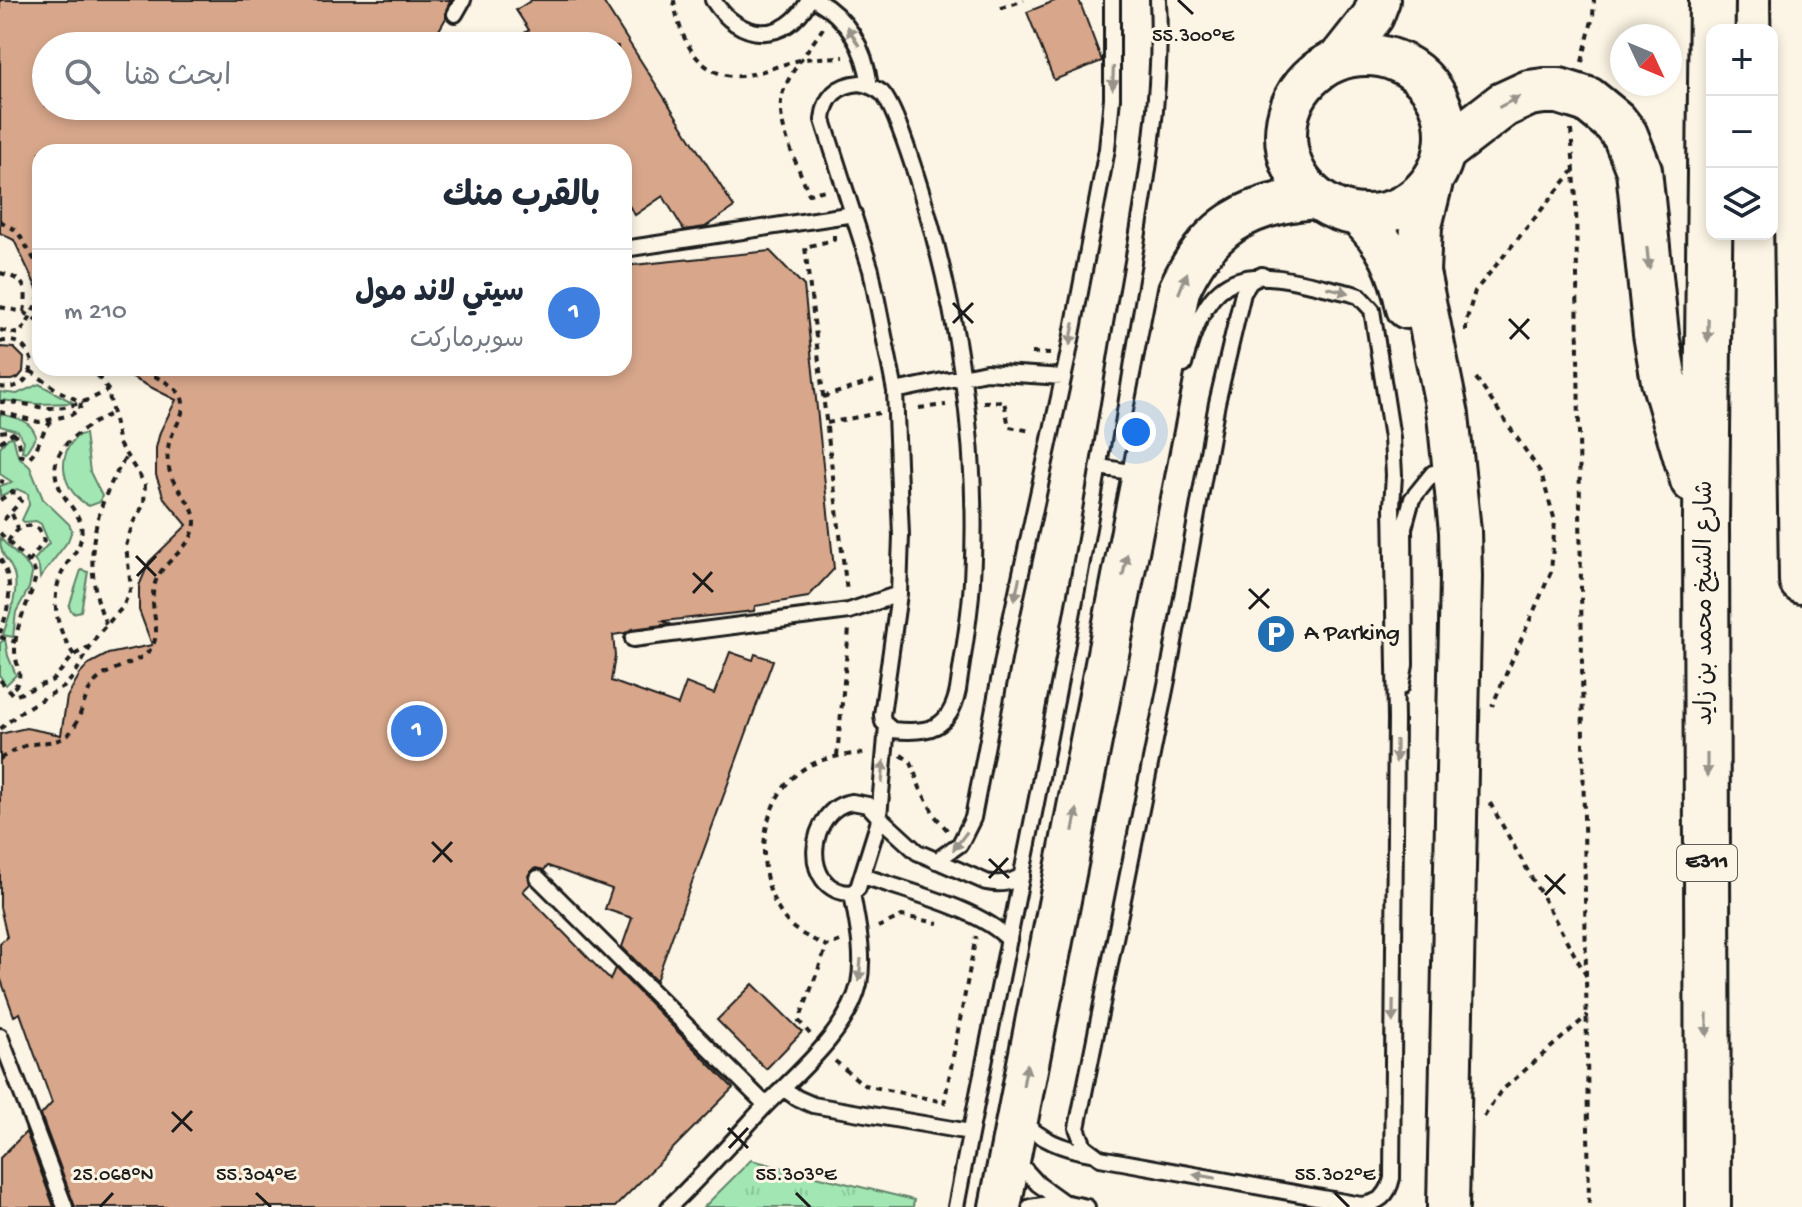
<!DOCTYPE html>
<html lang="ar">
<meta charset="utf-8">
<style>
body{margin:0;font-family:"Gochi Hand","Playpen Sans Arabic",sans-serif;background:#f6f6f7;color:#1f2937;direction:rtl}
.controls{position:absolute;right:24px;top:24px;display:grid;overflow:hidden;border-radius:16px;box-shadow:0 4px 12px #0003}
.controls button{width:72px;height:72px;display:grid;place-items:center;padding:0;border:0;border-bottom:2px solid #e0e1e3;background:#fff;color:#1f2937;font:40px sans-serif}
.compass{position:absolute;left:1610px;top:24px;width:72px;height:72px;border-radius:50%;background:#fff;box-shadow:0 4px 12px #0003;rotate:134deg}
.you{position:absolute;left:1136px;top:432px;width:28px;height:28px;margin:-20px;border:6px solid #fff;border-radius:50%;background:#1a73e8;box-shadow:0 0 0 12px #1a73e833}
.badge{display:grid;place-items:center;width:52px;height:52px;border-radius:50%;background:#b45309;color:#fff;font-size:26px;font-weight:700}
.pin{position:absolute;translate:-50% -50%;border:4px solid #fff;box-shadow:0 2px 8px #0006}
.list{margin:0;padding:0;list-style:none}
h2{display:flex;justify-content:space-between;align-items:center;height:104px;margin:0;padding:0 32px;font-size:34px}
h2 small{font-size:26px;font-weight:400;color:#747a83}
.list li{display:grid;grid-template-columns:52px 1fr auto;gap:24px;align-items:center;box-sizing:border-box;height:128px;padding:0 32px;border-top:2px solid #e0e1e3}
.list b{display:block;font-size:30px;white-space:nowrap}
.list p{margin:0;font-size:26px;white-space:nowrap;color:#747a83}
.list em{font-size:26px;font-style:normal;color:#747a83}
.icon{flex:none;width:44px;height:44px;fill:none;stroke:currentColor;stroke-width:2;stroke-linecap:round;stroke-linejoin:round}
.map{position:relative;flex:none;width:1802px;height:1207px;overflow:hidden;direction:ltr}
.search{position:absolute;background:#fff;box-shadow:0 4px 12px #0003;left:32px;top:32px;width:600px;height:88px;display:flex;align-items:center;gap:20px;box-sizing:border-box;padding:0 28px;border-radius:44px;color:#747a83;font-size:30px}
.panel{position:absolute;background:#fff;box-shadow:0 4px 12px #0003;left:32px;top:144px;width:600px;height:232px;border-radius:24px;direction:rtl}
.map>svg:first-child{display:block}
.park{fill:url(#park-tufts);stroke:#5f8268;stroke-width:2}
.garden{fill:#a2e7b3;stroke:#5f8268;stroke-width:2}
.building{fill:#d8a78b;stroke:#1c1c1c;stroke-width:2}
.lines{fill:none;stroke-linecap:round;stroke-linejoin:round}
.lane-casing{stroke:#1c1c1c;stroke-width:20}
.secondary-casing{stroke:#1c1c1c;stroke-width:46}
.highway-casing{stroke:#1c1c1c;stroke-width:50}
.path{stroke:#1c1c1c;stroke-width:4;stroke-dasharray:6 6;stroke-linecap:butt}
.lane{stroke:#fcf5e5;stroke-width:14}
.secondary{stroke:#fcf5e5;stroke-width:40}
.highway{stroke:#fcf5e5;stroke-width:44}
.path-bridge{stroke:#1c1c1c;stroke-width:4;stroke-dasharray:6 6;stroke-linecap:butt}
.oneway{fill:#97938b}
.ticks{fill:none;stroke:#1c1c1c;stroke-width:3}
.labels{text-anchor:middle;dominant-baseline:central;stroke-width:6;stroke-linejoin:round;paint-order:stroke}
.shield{fill:#fcf5e5;stroke:#5f5d58;stroke-width:2}
.shield-label{font-size:22px;font-weight:bold;fill:#1c1c1c}
.street-label{font-size:24px;fill:#1c1c1c;stroke:#fcf5e5}
.poi-label{font-size:24px;fill:#1c1c1c;stroke:#fcf5e5;text-anchor:start}
.ticks-label{font-size:20px;text-anchor:middle;fill:#1c1c1c;stroke:#fcf5e5;stroke-width:6;stroke-linejoin:round;paint-order:stroke}
</style>
<div class="map">
<svg width="1802" height="1207" viewBox="0 0 1802 1207">
<defs>
<pattern id="park-tufts" width="24" height="20" patternUnits="userSpaceOnUse" patternTransform="scale(2)"><rect width="24" height="20" fill="#a2e7b3"/><path d="M3 7l-1-3M5 7V3M7 7l1-3M15 17l-1-3M17 17v-4M19 17l1-3" fill="none" stroke="#8bc699"/></pattern>
</defs>
<rect width="100%" height="100%" fill="#fcf5e5"/>
<filter id="ink" filterUnits="userSpaceOnUse"><feTurbulence type="fractalNoise" baseFrequency=".0125" numOctaves="2"/><feDisplacementMap in="SourceGraphic" scale="16" xChannelSelector="R" yChannelSelector="G"/><feConvolveMatrix kernelMatrix="1 2 1 2 8 2 1 2 1" color-interpolation-filters="sRGB"/></filter>
<g filter="url(#ink)">
<path class="park" d="M751 1160 914 1200 913 1207H704Z"/>
<path class="garden" d="M39 384 74 403 38 404 0 400V392L17 394Z
M0 414C15 417 31 420 36 436L26 452 22 451 24 441 18 431 0 426Z
M85 434 90 472 102 496 100 502 89 506C62 492 54 454 79 435Z
M13 437 18 456 30 467 43 499 69 524 72 530 68 541 40 578 39 567 34 560 49 543 41 524 36 521 24 522 22 520 29 505 28 494 17 489 0 496V486L12 482 0 474V447L8 438Z
M0 538 29 567 32 574 29 588 16 612 13 637 3 635C8 618 18 596 15 578 12 560 0 560 0 538Z
M81 570 88 572 81 611 73 613 69 607Z
M5 639 8 656 16 675 6 685 0 676V643Z"/>
<path class="building" d="M0 0H451L446 10V18L430 46H46V106H618V46H503L529 30 516 10 532 0H602L734 207 705 227 684 230 663 196 635 215 624 198V152H40V295L14 240 0 233Z
M1057 0H1079L1102 61 1054 80 1027 12Z
M770 251 804 286 834 569 808 597 755 606 754 611 663 621 670 624 632 629 625 633 613 635 615 656 611 681 678 705 686 683 714 694 730 652 753 660 755 654 773 660 656 981 622 947 632 918 605 909 612 889 548 866 544 870 536 868 532 870 528 876 530 884 523 891 610 980 615 968 733 1088 615 1207H75L41 1115 52 1103 20 1013 14 1016 0 977V943L7 937 0 907V734L26 728 61 735 67 697 80 674 89 664 108 654 152 645 139 610V586L149 562 187 525 164 498 156 475V448L160 432 176 400 113 368H624V266Z
M0 347 14 348 24 358 23 372 18 378 11 380H0Z
M753 984 802 1032 766 1069 717 1020Z
M26 1132 54 1207H0V1158Z"/>
<g class="lines">
<g class="lane-casing">
<path id="lane" d="M713 0C739 41 785 45 809 0
M816 0C849 19 865 49 870 86
M455 14 463 0
M860 83C868 85 876 88 882 93 894 106 909 154 915 172 957 302 980 444 972 581 970 618 963 654 958 690 950 729 929 734 892 730L883 722 882 715 899 594 901 535 895 391 871 270 823 120C825 97 837 85 860 83Z
M624 249 854 214
M1184 365C1212 252 1257 272 1350 293L1359 296 1372 310 1392 438 1394 475 1392 506 1396 719 1392 1178C1388 1196 1379 1203 1361 1205L1100 1158 1084 1146 1077 1128 1168 675 1217 403 1243 293 1250 282 1262 275
M895 391 986 372 1063 377
M1100 467 1142 474
M633 639 849 611 899 594
M1401 687 1405 665 1404 528 1412 499 1433 473
M887 726 879 817 917 852 986 882C1001 885 1009 883 1022 876
M852 802 868 805 879 817 878 824 858 888 852 893C799 893 807 808 852 802Z
M936 861 960 844 973 818 1008 633 1068 356 1107 149 1112 98V0
M863 876C903 890 982 909 1009 940
M538 878 766 1105
M0 1036 65 1207
M783 1088 797 1098 813 1105 970 1132
M1021 1120C1041 1140 1063 1149 1091 1153
M1017 1161 1038 1184 1070 1207
M669 1207C702 1176 732 1142 762 1109 795 1075 848 1032 859 984 865 954 857 923 852 893
M956 1207C1010 925 1072 644 1116 360 1135 242 1164 120 1158 0
M1030 1207 1063 1202 1087 1207"/>
</g>
<g class="secondary-casing">
<path id="secondary" d="M1286 135a80 80 0 1 1 160 0a80 80 0 1 1-160 0Z
M1339 59 1373 16 1379 0
M1432 182 1421 226 1419 272 1448 415 1460 531 1461 577 1448 1207
M1358 215C1387 242 1399 269 1407 308
M1000 1207 1179 290C1207 228 1247 203 1315 198"/>
</g>
<g class="highway-casing">
<path id="highway" d="M1794 0 1802 581
M1447 148 1503 105 1529 93 1544 91H1559L1588 100 1615 122 1625 135 1639 170 1656 334 1664 381 1693 480
M1708 1207 1706 519 1712 0"/>
</g>
<path class="path" d="M674 0C678 35 698 79 740 76 761 74 780 64 800 60 814 57 829 58 844 57
M1001 8 1024 0
M823 28C810 48 791 70 783 92 773 121 799 167 809 194L825 190
M1582 62 1593 16 1594 0
M1571 130 1576 199 1589 1207
M0 221 17 231 40 269
M834 235V240L805 247 847 592
M0 273C26 279 28 288 24 312
M0 307 24 312 40 323
M0 330 19 334 28 322
M1466 331V322L1475 291 1574 170
M0 342C17 338 27 346 32 362 30 381 19 390 0 387
M1032 353 1051 354
M1476 378 1541 473 1555 521 1551 572 1492 706
M823 397 874 381
M0 402C14 402 26 404 39 407 64 411 87 402 108 390
M983 402 1004 401 1009 427 1032 431
M919 408 946 405
M0 412 39 422 71 415 80 409 81 403 79 401 57 390 31 371
M827 423 879 413
M0 432C17 428 21 441 20 455L28 458C40 450 40 431 52 421
M0 442 13 433
M0 481 4 482
M0 500 12 492 17 493 21 501 0 524
M12 514 18 528
M0 533 33 567 36 575C31 601 15 622 15 650 15 667 28 680 9 691
M8 542C14 529 26 521 39 529L44 541 29 562
M0 559C15 581 9 609 0 633
M106 624C81 565 92 510 126 457
M0 637 16 642
M74 655C57 630 48 598 64 569 69 558 80 550 81 537 84 521 75 512 66 499 35 454 78 431 112 413
M0 680 13 695H17L53 680 74 655 90 646
M0 729 23 710 64 687 73 677 98 634 123 607 131 588 126 546 133 523 144 504 145 484 119 444 108 390 97 375 86 368
M901 755 911 762 920 788 935 816 948 831
M837 756 849 629
M0 759C10 752 20 746 33 744 43 742 53 743 63 738 83 726 80 698 96 681 112 665 142 664 152 647 164 626 144 603 158 576 169 557 195 545 195 521 194 501 172 489 169 468 167 460 167 451 169 443 174 425 195 405 174 388 165 380 153 377 144 368
M1490 803 1587 977
M878 927 902 916 938 923
M840 941 827 946C814 940 799 934 789 924 752 883 755 799 805 768 823 757 844 755 864 753
M810 1034 799 1021 827 946
M835 1061 864 1085 944 1102
M944 1104 976 936
M1484 1117 1500 1092 1588 1015"/>
<use href="#lane" class="lane"/>
<use href="#secondary" class="secondary"/>
<use href="#highway" class="highway"/>
<path class="path-bridge" d="M28 322 40 295"/>
</g>
<defs><path id="oneway-solid" d="M-6-.8H1V-3.2L6.5 0L1 3.2V.8H-6Z" transform="scale(2)"/></defs>
<g class="oneway">
<use href="#oneway-solid" transform="translate(853 36) rotate(-122)"/>
<use href="#oneway-solid" transform="translate(1113 78) rotate(92)"/>
<use href="#oneway-solid" transform="translate(1509 102) rotate(-28)"/>
<use href="#oneway-solid" transform="translate(1648 258) rotate(84)"/>
<use href="#oneway-solid" transform="translate(1183 283) rotate(-68)"/>
<use href="#oneway-solid" transform="translate(1338 290) rotate(13)"/>
<use href="#oneway-solid" transform="translate(1708 330) rotate(91)"/>
<use href="#oneway-solid" transform="translate(1072 334) rotate(101)"/>
<use href="#oneway-solid" transform="translate(1125 565) rotate(-79)"/>
<use href="#oneway-solid" transform="translate(1017 589) rotate(102)"/>
<use href="#oneway-solid" transform="translate(1396 751) rotate(90)"/>
<use href="#oneway-solid" transform="translate(1707 765) rotate(90)"/>
<use href="#oneway-solid" transform="translate(883 772) rotate(-85)"/>
<use href="#oneway-solid" transform="translate(1075 820) rotate(-79)"/>
<use href="#oneway-solid" transform="translate(960 841) rotate(127)"/>
<use href="#oneway-solid" transform="translate(860 970) rotate(95)"/>
<use href="#oneway-solid" transform="translate(1393 1011) rotate(91)"/>
<use href="#oneway-solid" transform="translate(1707 1025) rotate(90)"/>
<use href="#oneway-solid" transform="translate(1025 1075) rotate(-80)"/>
<use href="#oneway-solid" transform="translate(1204 1176) rotate(-170)"/>
</g>
</g>
<path class="ticks" d="M1178 0 1193 14M953 303 973 323M1509 319 1529 339M953 323 973 303M1510 339 1529 319M136 556 156 576M693 573 713 592M137 576 156 556M1249 589 1269 608M693 593 712 572M1249 609 1269 589M432 842 452 862M989 859 1009 878M433 862 452 842M1545 875 1565 894M989 878 1008 858M1545 895 1565 874M172 1112 192 1131M728 1128 748 1148M172 1132 192 1111M729 1148 748 1128M256 1193 271 1207M796 1193 810 1207M1335 1193 1349 1207M100 1207 113 1193"/>
<defs>
<g id="parking-disc" transform="scale(2)"><circle r="9.5" fill="#1f6fb2" stroke="#fcf5e5"/><path d="M-3.5-5.5H1a3.5 3.5 0 0 1 0 7H-1V5.5H-3.5ZM-1-3.4V-.6H.8a1.4 1.4 0 0 0 0-2.8Z" fill="#fff"/></g>
</defs>
<g fill-rule="evenodd">
<use href="#parking-disc" x="1276" y="634"/>
</g>
<g class="labels">
<rect class="shield" x="1677" y="845" width="60" height="36" rx="6"/>
<g class="shield-label">
<text x="1707" y="863">E311</text>
</g>
<g class="street-label">
<text transform="translate(1706 603) rotate(-90)">شارع الشيخ محمد بن زايد</text>
</g>
<g class="poi-label">
<text x="1304" y="634">A Parking</text>
</g>
</g>
<g class="ticks-label">
<text x="1193" y="41">55.300°E</text>
<text x="113" y="1180">25.068°N</text>
<text x="256" y="1180">55.304°E</text>
<text x="796" y="1180">55.303°E</text>
<text x="1335" y="1180">55.302°E</text>
</g>
</svg>
<div class="controls">
<button>+</button>
<button>−</button>
<button><svg class="icon" aria-label="layers" viewBox="0 0 24 24"><path d="M12 4l9 5-9 5-9-5zM3 14l9 5 9-5"/></svg></button>
</div>
<svg class="compass" viewBox="-18 -18 36 36"><path d="M0-13l5 13h-10z" fill="#e53935"/><path d="M0 13l5-13h-10z" fill="#747a83"/></svg>
<div class="you"></div>
<div class="pin badge" style="left:417px;top:731px;background:#3f7fe0">1</div>
<div class="search"><svg class="icon" aria-label="search" viewBox="0 0 24 24"><circle cx="10" cy="10" r="6"/><path d="M15 15l6 6"/></svg>ابحث هنا</div>
<section class="panel">
<h2>بالقرب منك<small></small></h2>
<ul class="list">
<li><span class="badge" style="background:#3f7fe0">1</span><div><b>سيتي لاند مول</b><p>سوبرماركت</p></div><em>210 m</em></li>
</ul>
</section>
</div>
